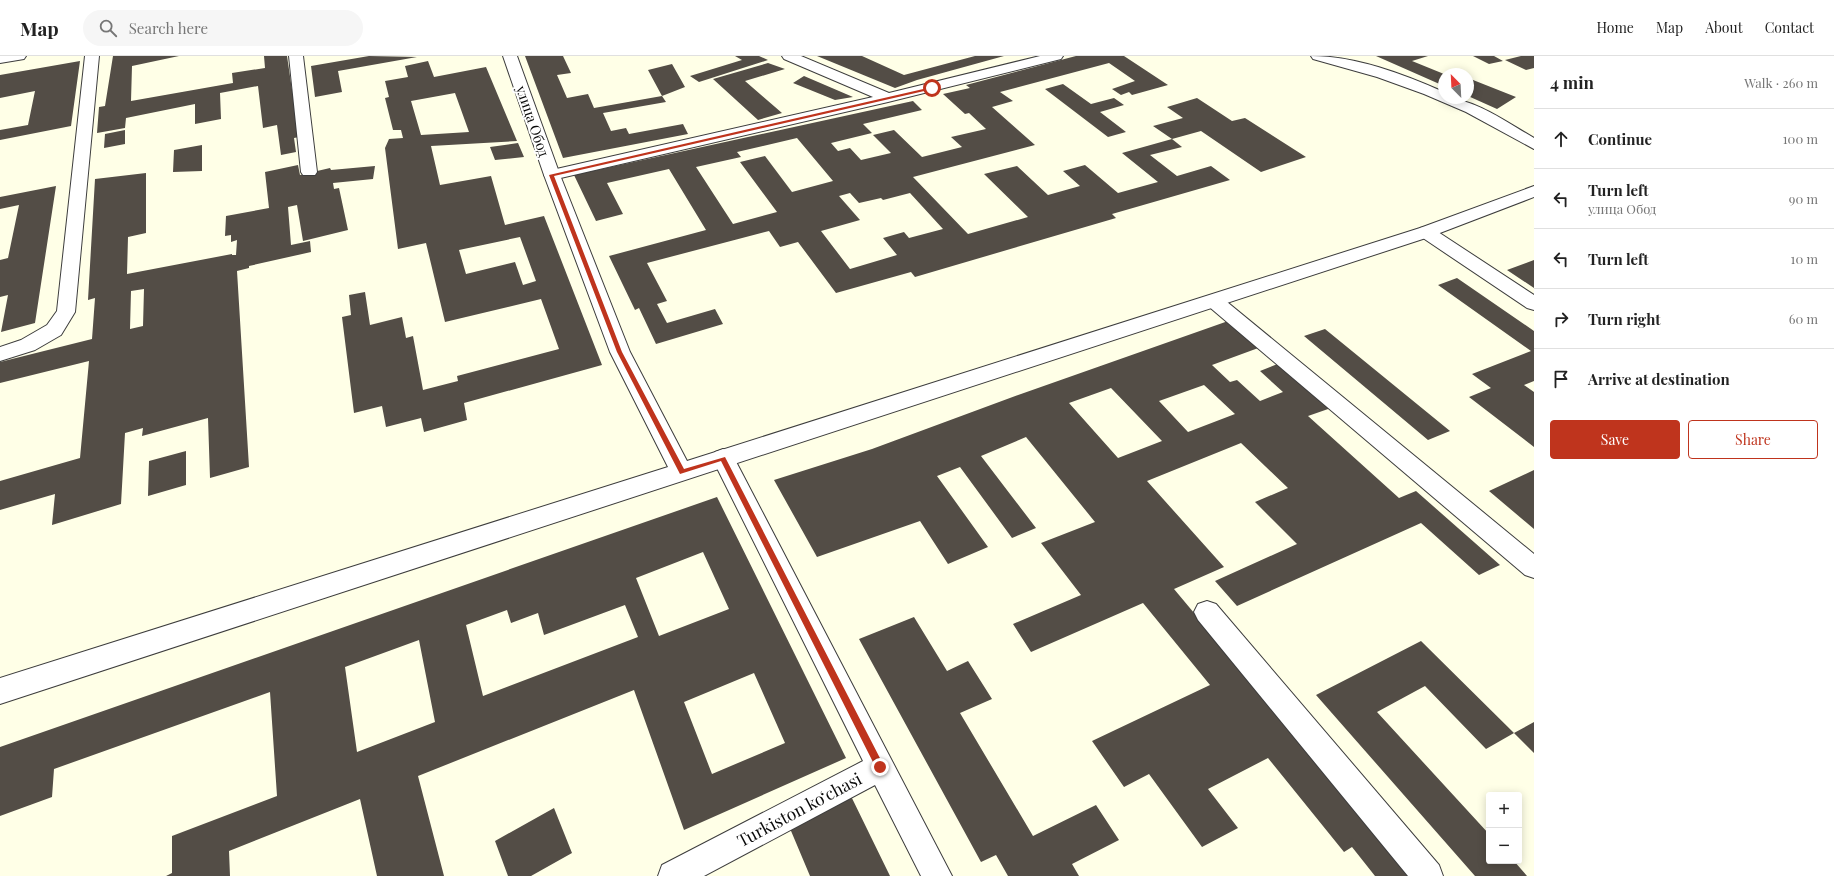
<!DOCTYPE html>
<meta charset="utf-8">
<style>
body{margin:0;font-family:"Playfair Display",serif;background:#f6f6f6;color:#222}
.controls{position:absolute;right:12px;bottom:12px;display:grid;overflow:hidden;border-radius:4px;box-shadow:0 2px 10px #0003}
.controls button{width:36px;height:36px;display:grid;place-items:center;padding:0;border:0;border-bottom:1px solid #e0e0e0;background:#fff;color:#222;font:20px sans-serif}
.compass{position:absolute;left:1438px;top:12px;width:36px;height:36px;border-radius:50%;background:#fff;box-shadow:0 2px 10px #0003;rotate:336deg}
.stop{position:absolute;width:12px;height:12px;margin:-9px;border:3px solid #bf341d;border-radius:50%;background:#fff}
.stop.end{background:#bf341d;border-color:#fff;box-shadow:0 1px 4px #0008}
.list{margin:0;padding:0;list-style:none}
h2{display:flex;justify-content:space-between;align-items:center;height:52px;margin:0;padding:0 16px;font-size:17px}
h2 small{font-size:13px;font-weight:400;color:#767676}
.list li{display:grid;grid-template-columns:26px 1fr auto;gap:12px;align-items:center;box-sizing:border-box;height:60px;padding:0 16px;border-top:1px solid #e0e0e0}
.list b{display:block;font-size:15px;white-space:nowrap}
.list p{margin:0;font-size:13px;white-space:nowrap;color:#767676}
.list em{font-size:13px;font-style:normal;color:#767676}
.actions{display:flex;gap:8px;padding:12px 16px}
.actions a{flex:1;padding:9px 0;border:1px solid #bf341d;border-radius:4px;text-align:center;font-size:14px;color:#bf341d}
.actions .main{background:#bf341d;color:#fff}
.icon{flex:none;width:22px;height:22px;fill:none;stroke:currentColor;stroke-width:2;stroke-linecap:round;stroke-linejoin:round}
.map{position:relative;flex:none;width:1534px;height:820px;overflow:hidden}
header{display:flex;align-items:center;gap:24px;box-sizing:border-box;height:56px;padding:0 20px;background:#fff;border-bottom:1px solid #e0e0e0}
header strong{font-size:19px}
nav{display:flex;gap:22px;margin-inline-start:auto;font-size:14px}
.search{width:280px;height:36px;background:#f6f6f6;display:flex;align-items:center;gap:10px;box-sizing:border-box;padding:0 14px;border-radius:22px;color:#767676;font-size:15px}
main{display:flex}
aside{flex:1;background:#fff}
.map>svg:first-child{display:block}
.building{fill:#534d46;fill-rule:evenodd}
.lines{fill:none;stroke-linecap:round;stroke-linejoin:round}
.service-casing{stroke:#3d3d3d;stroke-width:2}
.minor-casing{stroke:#3d3d3d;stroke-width:2}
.tertiary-casing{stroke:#3d3d3d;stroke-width:2}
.service{fill:#fff;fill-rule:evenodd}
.minor{fill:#fff;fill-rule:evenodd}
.tertiary{fill:#fff;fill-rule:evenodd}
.route{fill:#bf341d}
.labels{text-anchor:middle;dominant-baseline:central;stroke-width:4;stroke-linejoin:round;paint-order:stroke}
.street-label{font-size:14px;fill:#0a0a0a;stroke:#fff}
.near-street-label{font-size:17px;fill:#0a0a0a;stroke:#fff}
</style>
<header>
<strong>Map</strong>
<div class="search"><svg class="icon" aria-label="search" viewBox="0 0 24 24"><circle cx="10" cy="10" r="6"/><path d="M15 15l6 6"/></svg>Search here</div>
<nav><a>Home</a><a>Map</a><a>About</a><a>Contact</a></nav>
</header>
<main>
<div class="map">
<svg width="1534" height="820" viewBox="0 0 1534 820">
<rect width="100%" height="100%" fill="#ffffe7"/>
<path class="building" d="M113 0H179L132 10 131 45 233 27 232 17 265 12 264 0H287L299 81 294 82 296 96 281 99 277 69 263 72 258 30 220 37 221 63 195 68V48L126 62 125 72 97 77 99 51 105 50Z
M369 0 417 1 338 15 342 36 315 41 311 10Z
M525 0H563L571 17 557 19 567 42 588 38 594 52 662 40 666 46 603 57 611 75 626 72 629 78 683 68 688 78 563 102Z
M735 0H759L768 4 699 26 690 20 742 4Z
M817 0H862L904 19 975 0H1004L917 24 895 32Z
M1076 0H1124L1168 29 1132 39 1129 36 1121 39 1112 33 1135 25 1109 7 1000 36 1013 45 992 51 1035 89 913 121 968 178 1028 161 984 118 1017 110 1048 139 1080 130 1063 115 1085 109 1118 137 1158 126 1122 97 1172 83 1182 91 1150 99 1177 120 1211 110 1230 124 1112 158 1116 162 915 221 911 216 836 237 798 186 780 191 769 175 647 207 667 245 657 248 667 267 715 253 723 268 656 288 639 252 635 254 609 200 706 174 669 113 607 127 623 158 596 165 574 119 913 45 922 54 863 68 872 77 831 87 838 95 850 92 861 104 891 97 873 79 894 74 922 101 962 91 951 81 986 73 969 57 965 58 943 38 970 32 966 29ZM797 82 833 125 792 136 765 100 740 106 777 156 733 168 696 111 741 101 737 96ZM850 137 859 147 881 142 883 144 910 137 943 173 909 182 904 176 883 182 897 199 850 213 821 175 860 164 839 140Z
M1376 0H1428L1412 5 1444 18V30Z
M1473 0H1494L1503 5 1489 8Z
M1521 0H1534V12L1526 14 1505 4Z
M80 5 71 70 0 84V74L28 69 35 35 0 42V19Z
M428 5 434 21 486 11 517 85 431 90 440 129 491 120 505 169 544 160 602 309 464 347 467 364 424 376 421 362 386 371 382 350 354 357 342 261 351 259 349 239 365 236 370 269 402 261 406 282 413 280 423 334 458 325 457 320 559 293 541 243 445 266 426 187 398 193 385 92 389 83 403 82 401 74H393L385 42 389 41 385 25 408 21 405 10ZM455 37 469 76 421 79 411 45ZM520 181 536 225 523 229 515 206 466 218 459 194Z
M768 7 785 13 745 25 782 57 758 64 713 23Z
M672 8 685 31 662 40 648 14Z
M804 20 853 41 835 44 793 27Z
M1468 22 1516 41 1497 53 1468 40Z
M1063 28 1091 48 1114 42 1124 49 1100 56 1126 76 1108 81 1045 33Z
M1197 42 1232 65 1245 62 1306 101 1261 116 1201 75 1172 83 1153 70 1183 62 1167 51Z
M125 74V88L104 92 105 78Z
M518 87 524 101 495 104 490 91Z
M202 89V115L173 116 174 94Z
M298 109 300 119 330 112 331 114 375 110 373 123 333 127 334 133 339 132 348 174 303 185 297 149 288 151 291 189 310 185 311 196 249 210V212L237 215 249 411 210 422 208 362 142 380 143 372 125 377 121 448 52 469 55 438 0 454V425L80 402 89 305 0 327V306L92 283 95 242 88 244 95 123 146 117V177L128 181 127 218 232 198V199H236L237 184 231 186V179L225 180 226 160 269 152 265 116ZM144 233 143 270 130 273 131 235Z
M56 130 35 267 1 276 8 239 0 241V204L8 202 19 149 0 153V141Z
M1534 204V232L1507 214Z
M1457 222 1534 275V325L1524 329 1534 336V391L1469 341 1491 332 1472 318 1531 295 1438 229Z
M1231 264 1261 291 1212 309 1230 326 1237 324 1260 345 1283 336 1260 315 1280 307 1331 352 1308 360 1399 442 1416 435 1500 509 1479 519 1421 467 1237 550 1215 525 1297 488 1255 446 1288 432 1241 387 1147 425 1224 511 1174 533 1414 820H1375L1352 791 1344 796 1268 702 1208 733 1238 772 1202 791 1149 718 1124 731 1092 685 1210 629 1143 547 1031 596 1013 568 1081 539 1041 487 1095 466 1026 381 981 400 1036 472 1012 482 960 411 937 420 988 491 948 508 920 465 817 501 774 424 872 393 1021 338ZM1204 329 1235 358 1188 376 1159 345ZM1111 332 1162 385 1118 402 1069 347Z
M1325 273 1450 375 1428 384 1304 280Z
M186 395V429L148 440 149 405Z
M1534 414V473L1489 435Z
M717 441 846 702 684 774 634 634 418 720 444 820H377L360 743 229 795 230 820H166L172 817V780L277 740 270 636 54 713 52 741 0 760V691ZM703 496 729 553 659 580 636 522ZM625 549 638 581 483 640 466 569 507 554 511 567 538 557 544 579ZM419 584 435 666 357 696 345 611ZM754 617 785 687 712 718 684 646Z
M914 561 947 615 968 605 992 643 960 657 1033 780 1096 749 1119 784 1072 808 1079 820H1008L996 799 981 806 859 583Z
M1421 585 1514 677 1534 666V697L1514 677 1486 693 1425 630 1377 656 1489 778V805H1514L1527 820H1475L1316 639Z
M848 734 890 820H810L786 763Z
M554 752 572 797 531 820H508L495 785Z"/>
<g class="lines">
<g class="service-casing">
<path id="service" d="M0 0H26L24 3 0 7Z
M85 0H99L75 256 61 279 35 294 0 305V291L21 284 47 269 57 255Z
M289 0H303L317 116 315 119H303L301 116Z
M782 0H801L889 37 1040 0H1063L1061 3 888 46 552 124 546 122 544 119 546 116 552 114 873 41 784 3Z
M1311 0C1356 0 1403 18 1444 36V42C1474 42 1508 67 1534 82V93L1466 56 1424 38 1377 21 1313 3Z
M1214 239 1221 241 1534 498V522L1525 519 1207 249 1205 245 1207 241Z
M1207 545 1216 548 1439 809 1443 820H1408L1198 564 1194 556 1198 548Z"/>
</g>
<g class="minor-casing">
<path id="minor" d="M1426 171 1432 172 1534 239V254L1527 252 1420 180 1417 176 1420 172Z
M723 393 731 396 952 820H921L875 729 704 820H658L662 809 863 705 712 402 715 396Z"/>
</g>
<g class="tertiary-casing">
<path id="tertiary" d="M503 0H517L560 119 630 296 687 405 1420 172 1534 130V141L1432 180 0 648V622L668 411 610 296 544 119Z"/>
</g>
<use href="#service" class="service"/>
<use href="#minor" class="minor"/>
<use href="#tertiary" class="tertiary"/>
</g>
<path class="route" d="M932 31 933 33 554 120 622 296 684 413 725 401 883 708 884 711 880 715 877 714 721 405 680 418 617 296 549 119Z"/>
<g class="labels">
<g class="street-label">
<text transform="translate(533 65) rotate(71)">улица Обод</text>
</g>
<g class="near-street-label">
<text transform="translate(799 753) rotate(-28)">Turkiston koʻchasi</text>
</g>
</g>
</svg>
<div class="controls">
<button>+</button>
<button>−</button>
</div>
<svg class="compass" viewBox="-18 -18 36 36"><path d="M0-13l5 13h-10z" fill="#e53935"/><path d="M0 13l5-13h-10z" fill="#767676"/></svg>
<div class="stop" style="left:932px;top:32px"></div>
<div class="stop end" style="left:880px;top:711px"></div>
</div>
<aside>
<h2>4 min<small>Walk · 260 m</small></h2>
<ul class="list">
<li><svg class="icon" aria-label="ahead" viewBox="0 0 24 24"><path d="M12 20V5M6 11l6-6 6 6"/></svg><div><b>Continue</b></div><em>100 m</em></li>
<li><svg class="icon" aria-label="left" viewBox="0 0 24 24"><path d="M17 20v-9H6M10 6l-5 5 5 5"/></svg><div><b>Turn left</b><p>улица Обод</p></div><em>90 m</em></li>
<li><svg class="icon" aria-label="left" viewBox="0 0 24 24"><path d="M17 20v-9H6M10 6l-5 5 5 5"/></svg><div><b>Turn left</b></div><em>10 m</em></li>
<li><svg class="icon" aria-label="right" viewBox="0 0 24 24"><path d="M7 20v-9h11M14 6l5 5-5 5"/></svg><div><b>Turn right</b></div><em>60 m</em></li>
<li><svg class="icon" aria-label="arrive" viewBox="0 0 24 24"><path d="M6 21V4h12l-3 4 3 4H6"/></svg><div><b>Arrive at destination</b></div></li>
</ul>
<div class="actions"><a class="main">Save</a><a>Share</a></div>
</aside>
</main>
